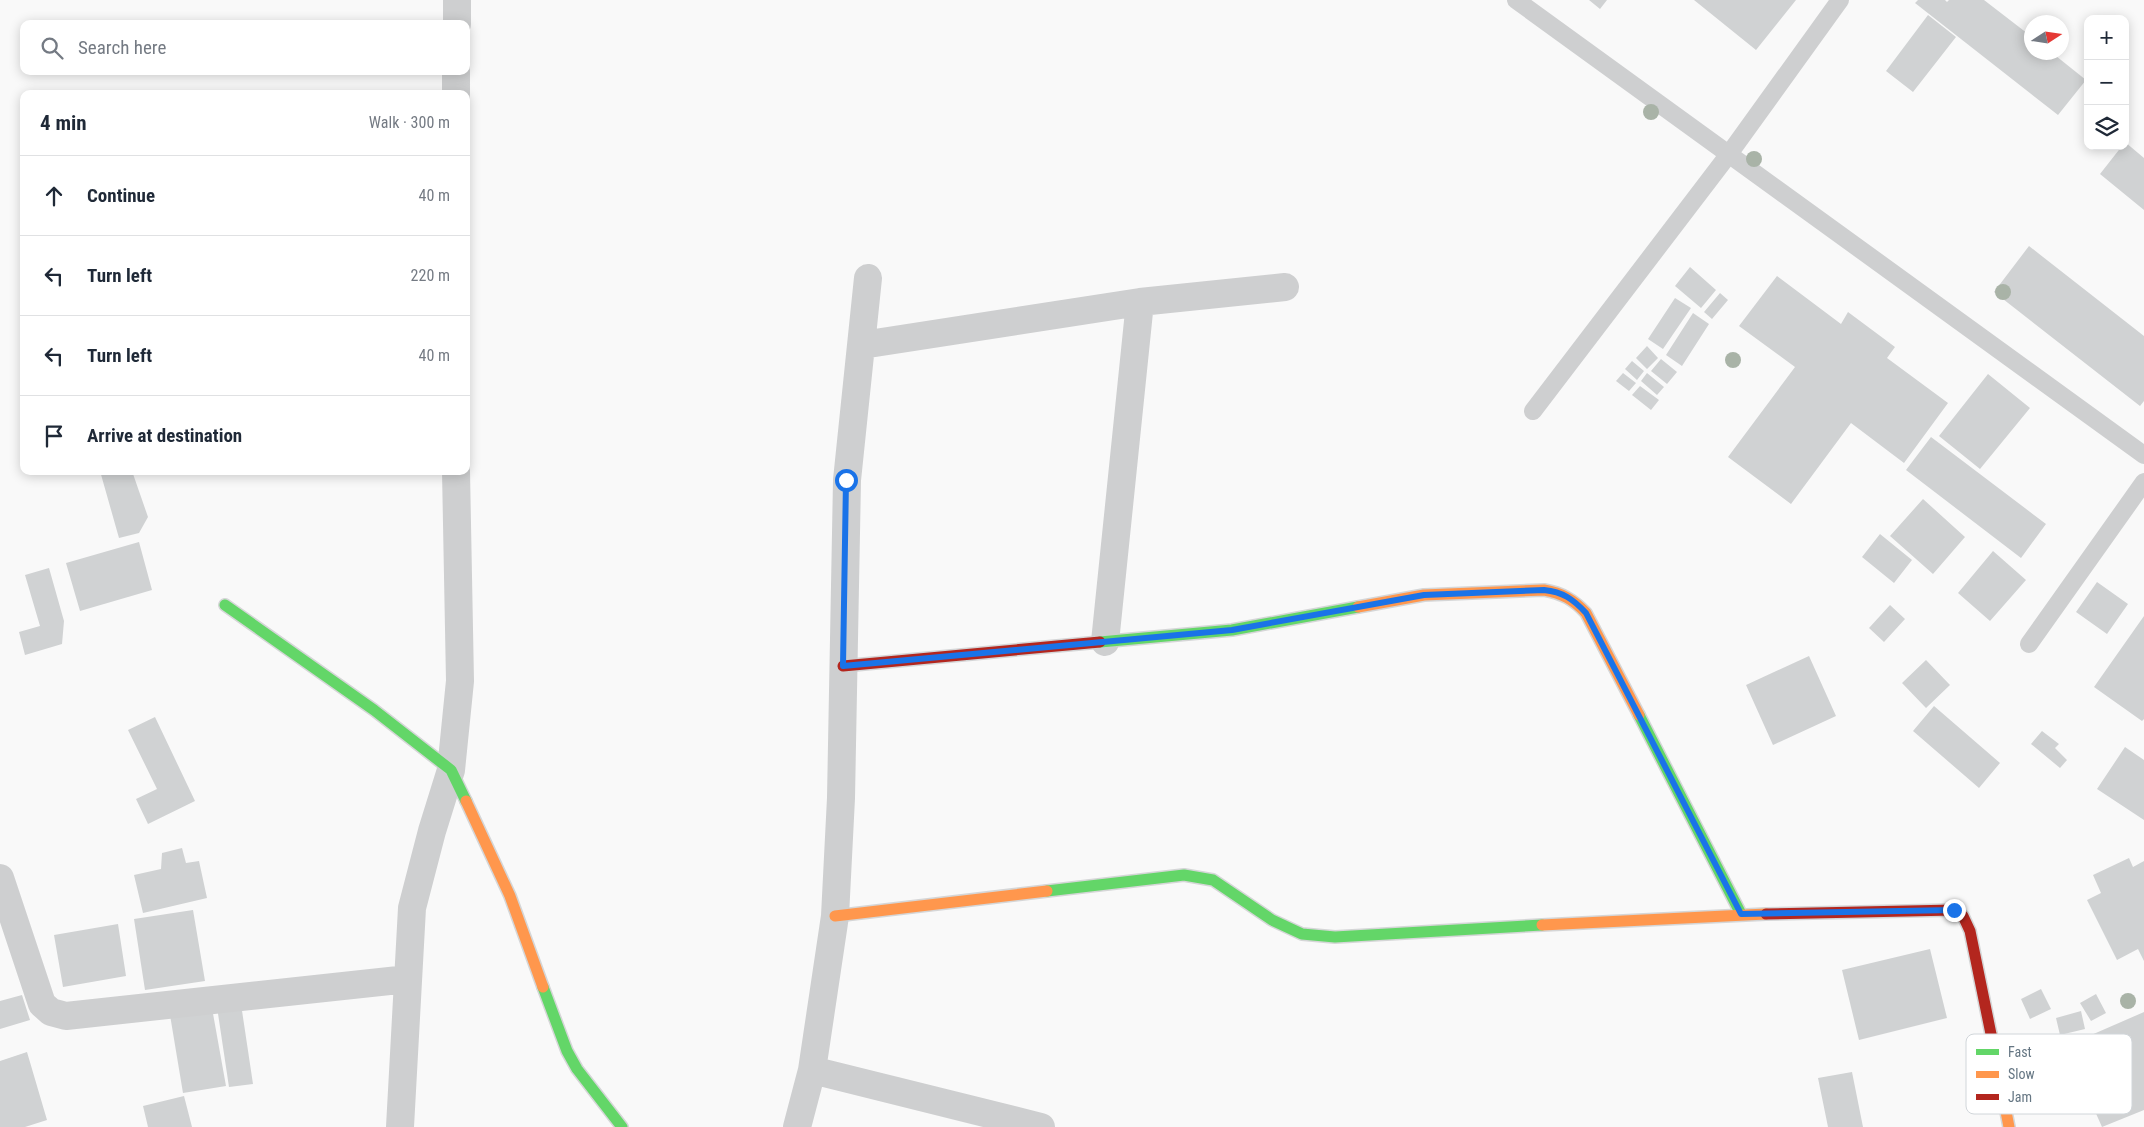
<!DOCTYPE html>
<meta charset="utf-8">
<style>
body{margin:0;font-family:"Roboto Condensed",sans-serif;background:#f2f2f3;color:#1f2937}
.controls{position:absolute;right:15px;top:15px;display:grid;overflow:hidden;border-radius:10px;box-shadow:0 2px 12px #0003}
.controls button{width:45px;height:45px;display:grid;place-items:center;padding:0;border:0;border-bottom:1px solid #e0e1e3;background:#fff;color:#1f2937;font:25px sans-serif}
.compass{position:absolute;left:2024px;top:15px;width:45px;height:45px;border-radius:50%;background:#fff;box-shadow:0 2px 12px #0003;rotate:78deg}
.stop{position:absolute;width:15px;height:15px;margin:-11px;border:4px solid #1a73e8;border-radius:50%;background:#fff}
.stop.end{background:#1a73e8;border-color:#fff;box-shadow:0 1px 5px #0008}
.list{margin:0;padding:0;list-style:none}
h2{display:flex;justify-content:space-between;align-items:center;height:65px;margin:0;padding:0 20px;font-size:21px}
h2 small{font-size:16px;font-weight:400;color:#747a83}
.list li{display:grid;grid-template-columns:32px 1fr auto;gap:15px;align-items:center;box-sizing:border-box;height:80px;padding:0 20px;border-top:1px solid #e0e1e3}
.list b{display:block;font-size:19px;white-space:nowrap}
.list em{font-size:16px;font-style:normal;color:#747a83}
.icon{flex:none;width:28px;height:28px;fill:none;stroke:currentColor;stroke-width:2;stroke-linecap:round;stroke-linejoin:round}
.map{position:relative;flex:none;width:2144px;height:1127px;overflow:hidden}
.search{position:absolute;background:#fff;box-shadow:0 2px 12px #0003;left:20px;top:20px;width:450px;height:55px;display:flex;align-items:center;gap:12px;box-sizing:border-box;padding:0 18px;border-radius:10px;color:#747a83;font-size:19px}
.panel{position:absolute;background:#fff;box-shadow:0 2px 12px #0003;left:20px;top:90px;width:450px;height:385px;border-radius:10px}
.map>svg:first-child{display:block}
.building{fill:#d0d2d3}
.lines{fill:none;stroke-linecap:round;stroke-linejoin:round}
.fast-casing{stroke:#d5d6d7;stroke-width:14}
.slow-casing{stroke:#d5d6d7;stroke-width:14}
.jam-casing{stroke:#d5d6d7;stroke-width:14}
.lane{stroke:#cecfd0;stroke-width:18}
.street{stroke:#cecfd0;stroke-width:28}
.fast{stroke:#63d668;stroke-width:11}
.slow{stroke:#ff974d;stroke-width:11}
.jam{stroke:#b3261e;stroke-width:11}
.tree{fill:#a9b3a7}
.route{stroke:#1a73e8;stroke-width:6}
.key{fill:#fff;stroke:#d1d6da;stroke-width:1}
.key-label{font-size:14px;fill:#657683}
</style>
<div class="map">
<svg width="2144" height="1127" viewBox="0 0 2144 1127">
<rect width="100%" height="100%" fill="#f9f9f9"/>
<path class="building" d="M1589 0H1607L1600 9Z
M1694 0H1796L1756 50Z
M1918 0H1945L1947 2 1949 0H1984L2032 37V52H2051L2086 80 2058 115 1915 3Z
M1928 15 1956 37 1913 92 1886 71Z
M2125 142 2144 158V210L2100 174 2122 146H2125Z
M2029 246 2144 336V401L2140 406 1994 292Z
M1690 267 1716 290 1701 308 1675 286Z
M1777 276 1841 324 1848 312 1895 347 1887 358 1948 403 1904 463 1851 423 1791 504 1728 457 1795 367 1739 326Z
M1720 293 1728 300 1712 319 1704 312Z
M1675 298 1691 308 1663 349 1648 339Z
M1693 313 1709 324 1682 366 1666 355Z
M1647 346 1658 358 1647 369 1636 358Z
M1661 359 1677 372 1667 384 1651 371Z
M1632 361 1644 371 1637 380 1625 369Z
M1623 373 1636 383 1629 391 1616 381Z
M1647 373 1664 387 1657 395 1641 381Z
M1988 374 2030 408 1980 469 1939 436Z
M1640 386 1659 400 1651 410 1632 395Z
M1931 437 2046 524 2021 558 1906 470Z
M100 471H132L148 517 139 533 119 538Z
M1923 499 1965 537 1933 574 1890 536Z
M1880 534 1912 560 1894 583 1862 557Z
M139 542 152 590 80 611 66 563Z
M1993 551 2026 580 1990 621 1958 593Z
M49 568 64 621 62 644 25 655 19 632 40 626 25 575Z
M2097 582 2128 604 2107 634 2076 612Z
M1890 605 1905 619 1884 642 1869 628Z
M2144 616V719L2142 721 2094 687Z
M1809 656 1836 716 1773 745 1746 685Z
M1926 660 1950 685 1926 708 1902 683Z
M1934 706 2000 763 1979 788 1913 731Z
M155 717 195 801 148 824 136 799 157 789 128 730Z
M2042 731 2059 744 2055 748 2067 760 2060 768 2031 744Z
M2125 747 2144 760V820L2097 789Z
M182 848 186 863 199 861 207 898 143 913 134 875 161 869 162 853Z
M2129 858 2133 867 2144 861V961L2138 949 2117 960 2087 900 2101 893 2093 875Z
M193 910 205 981 145 990 134 919Z
M118 924 126 976 63 987 54 935Z
M1930 949 1947 1018 1859 1040 1842 970Z
M2041 989 2051 1009 2030 1019 2021 999Z
M2096 994 2106 1013 2091 1021 2080 1003Z
M22 995 30 1020 0 1029V1001Z
M241 1004 253 1084 229 1087 217 1007Z
M212 1008 226 1086 183 1093 170 1015Z
M2081 1011 2085 1029 2060 1035 2056 1018Z
M2144 1012V1110L2102 1127 2066 1046Z
M27 1052 47 1120 25 1127H0V1061Z
M1852 1072 1863 1127H1828L1818 1078Z
M184 1096 192 1127H148L143 1106Z"/>
<g class="lines">
<g class="fast-casing">
<path id="fast" d="M225 605 374 710 451 770 466 801
M1100 642 1232 630 1358 607
M1639 715 1741 914
M1047 891 1184 875 1213 880 1272 920 1302 934 1335 937 1542 925
M543 987 567 1051 577 1069 622 1127"/>
</g>
<g class="slow-casing">
<path id="slow" d="M1358 607 1424 595 1544 590C1562 593 1574 600 1586 613L1639 715
M466 801 510 896 543 987
M835 916 1047 891
M1542 925 1766 914
M1991 1034 2009 1127"/>
</g>
<g class="jam-casing">
<path id="jam" d="M843 666 1100 642
M1766 914 1954 910 1963 916 1970 931 1991 1034"/>
</g>
<path class="lane" d="M1516 0 2144 455
M1533 411 1729 154 1840 0
M2029 644 2144 482"/>
<path class="street" d="M457 24V0
M456 94V71
M862 345 1140 302 1285 287
M1105 642 1140 302
M0 878 42 1004 51 1012 66 1016 408 979
M812 1070 1041 1127
M400 1127 412 908 432 831 451 770 460 681 456 471
M797 1127 812 1070 835 916 841 798 847 480 868 278"/>
<use href="#fast" class="fast"/>
<use href="#slow" class="slow"/>
<use href="#jam" class="jam"/>
</g>
<g class="tree">
<circle cx="1651" cy="112" r="8"/>
<circle cx="1754" cy="159" r="8"/>
<circle cx="2003" cy="292" r="8"/>
<circle cx="1733" cy="360" r="8"/>
<circle cx="2128" cy="1001" r="8"/>
</g>
<g class="lines">
<path class="route" d="M846 480 843 666 1232 630 1424 595 1544 590C1563 592 1573 599 1586 613L1741 914 1954 910"/>
</g>
<rect x="1966" y="1034" width="166" height="80" rx="8" class="key"/>
<rect x="1976" y="1049" width="23" height="6" fill="#63d668"/>
<rect x="1976" y="1071" width="23" height="7" fill="#ff974d"/>
<rect x="1976" y="1094" width="23" height="6" fill="#b3261e"/>
<g class="key-label">
<text x="2008" y="1057">Fast</text>
<text x="2008" y="1079">Slow</text>
<text x="2008" y="1102">Jam</text>
</g>
</svg>
<div class="controls">
<button>+</button>
<button>−</button>
<button><svg class="icon" aria-label="layers" viewBox="0 0 24 24"><path d="M12 4l9 5-9 5-9-5zM3 14l9 5 9-5"/></svg></button>
</div>
<svg class="compass" viewBox="-18 -18 36 36"><path d="M0-13l5 13h-10z" fill="#e53935"/><path d="M0 13l5-13h-10z" fill="#747a83"/></svg>
<div class="stop" style="left:846px;top:480px"></div>
<div class="stop end" style="left:1954px;top:910px"></div>
<div class="search"><svg class="icon" aria-label="search" viewBox="0 0 24 24"><circle cx="10" cy="10" r="6"/><path d="M15 15l6 6"/></svg>Search here</div>
<section class="panel">
<h2>4 min<small>Walk · 300 m</small></h2>
<ul class="list">
<li><svg class="icon" aria-label="ahead" viewBox="0 0 24 24"><path d="M12 20V5M6 11l6-6 6 6"/></svg><div><b>Continue</b></div><em>40 m</em></li>
<li><svg class="icon" aria-label="left" viewBox="0 0 24 24"><path d="M17 20v-9H6M10 6l-5 5 5 5"/></svg><div><b>Turn left</b></div><em>220 m</em></li>
<li><svg class="icon" aria-label="left" viewBox="0 0 24 24"><path d="M17 20v-9H6M10 6l-5 5 5 5"/></svg><div><b>Turn left</b></div><em>40 m</em></li>
<li><svg class="icon" aria-label="arrive" viewBox="0 0 24 24"><path d="M6 21V4h12l-3 4 3 4H6"/></svg><div><b>Arrive at destination</b></div></li>
</ul>
</section>
</div>
